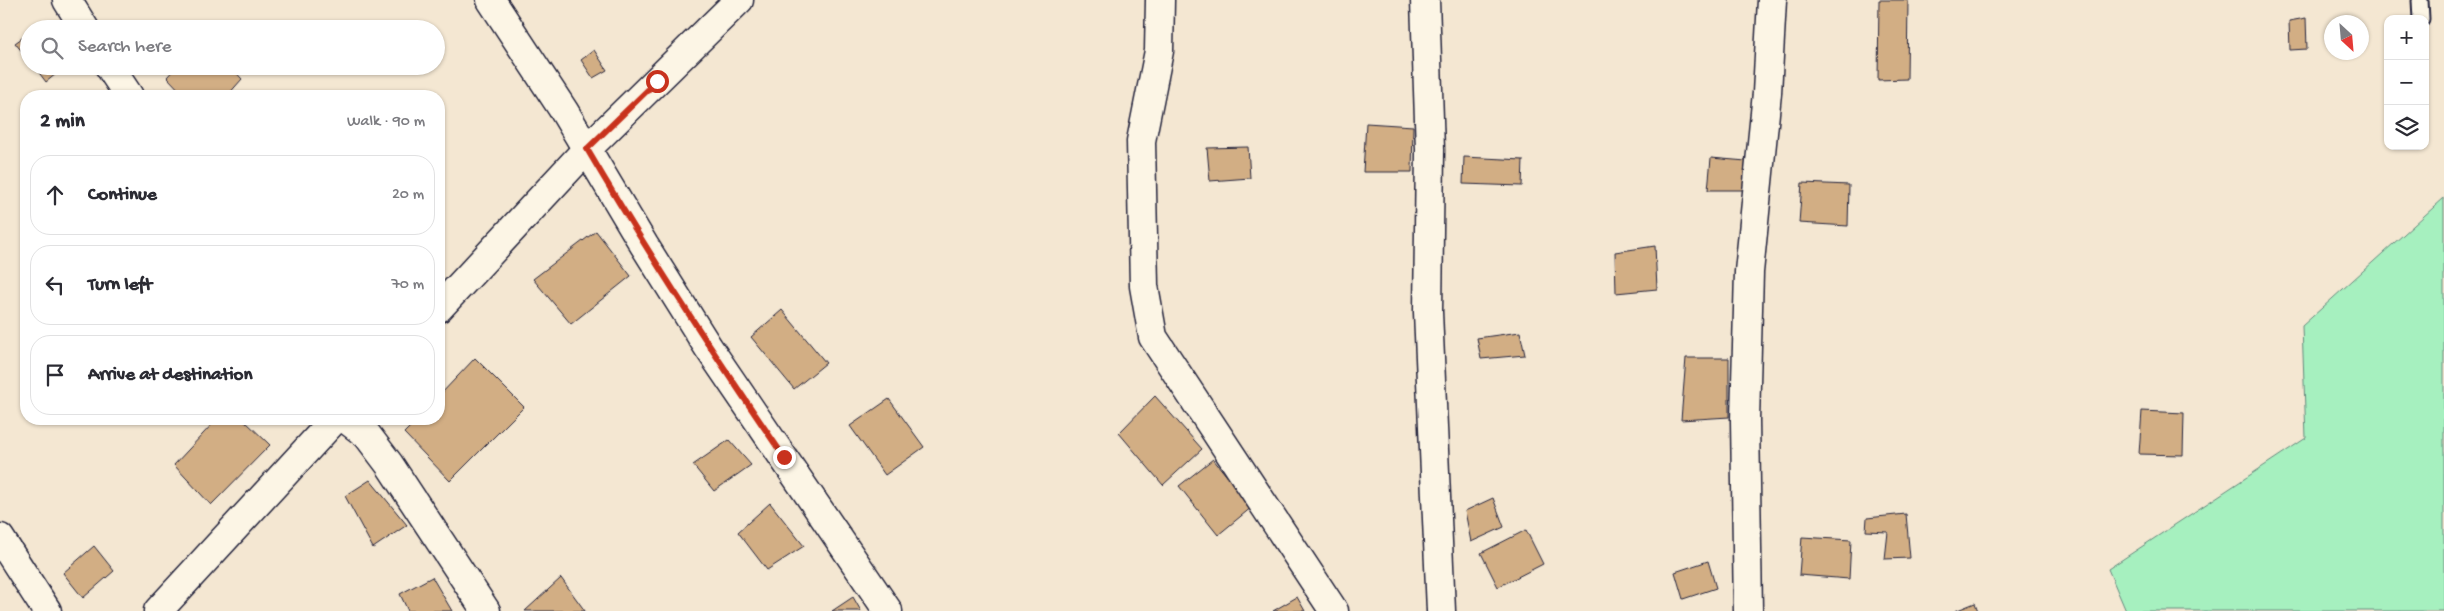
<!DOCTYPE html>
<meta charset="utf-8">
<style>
body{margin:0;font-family:"Gochi Hand",sans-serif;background:#f7f7f7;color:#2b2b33}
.controls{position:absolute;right:15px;top:15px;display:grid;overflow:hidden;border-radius:10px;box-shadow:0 1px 4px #0004}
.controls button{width:45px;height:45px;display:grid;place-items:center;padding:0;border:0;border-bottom:1px solid #e1e1e2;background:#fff;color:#2b2b33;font:25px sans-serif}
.compass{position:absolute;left:2324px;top:15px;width:45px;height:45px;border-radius:50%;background:#fff;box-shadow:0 1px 4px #0004;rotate:154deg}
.stop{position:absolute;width:15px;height:15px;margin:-11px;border:4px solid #c8321e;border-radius:50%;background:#fff}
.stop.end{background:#c8321e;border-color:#fff;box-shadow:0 1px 5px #0008}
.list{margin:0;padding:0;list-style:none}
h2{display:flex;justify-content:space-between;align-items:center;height:65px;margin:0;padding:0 20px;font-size:21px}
h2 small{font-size:16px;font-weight:400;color:#7c7c81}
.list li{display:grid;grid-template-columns:32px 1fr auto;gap:15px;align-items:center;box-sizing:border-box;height:80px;margin:0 10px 10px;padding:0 10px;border:1px solid #e1e1e2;border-radius:20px}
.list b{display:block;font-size:19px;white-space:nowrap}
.list em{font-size:16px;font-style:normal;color:#7c7c81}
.icon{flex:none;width:28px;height:28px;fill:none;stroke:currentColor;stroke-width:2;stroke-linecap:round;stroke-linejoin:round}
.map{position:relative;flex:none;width:2444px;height:611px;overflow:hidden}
.search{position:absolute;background:#fff;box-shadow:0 1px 4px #0004;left:20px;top:20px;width:425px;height:55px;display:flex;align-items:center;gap:12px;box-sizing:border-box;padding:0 18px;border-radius:28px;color:#7c7c81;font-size:19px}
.panel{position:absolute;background:#fff;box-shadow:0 1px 4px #0004;left:20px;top:90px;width:425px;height:335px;border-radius:20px}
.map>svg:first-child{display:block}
.green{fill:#a6f0bf;stroke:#64897d}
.building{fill:#d2ae84;stroke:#22223b}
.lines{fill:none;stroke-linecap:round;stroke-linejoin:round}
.lane-casing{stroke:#22223b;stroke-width:19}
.street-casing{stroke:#22223b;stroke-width:31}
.secondary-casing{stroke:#22223b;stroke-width:31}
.lane{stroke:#fcf5e5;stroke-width:15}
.street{stroke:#fcf5e5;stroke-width:28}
.secondary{stroke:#fcf5e5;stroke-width:28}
.route{stroke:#c8321e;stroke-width:6}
</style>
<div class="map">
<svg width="2444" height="611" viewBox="0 0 2444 611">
<rect width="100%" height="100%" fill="#f4e7d2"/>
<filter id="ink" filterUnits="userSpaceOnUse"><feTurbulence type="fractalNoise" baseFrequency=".02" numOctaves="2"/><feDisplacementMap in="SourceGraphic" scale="10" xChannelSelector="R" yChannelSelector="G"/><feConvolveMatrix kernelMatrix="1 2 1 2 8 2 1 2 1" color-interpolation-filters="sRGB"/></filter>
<g filter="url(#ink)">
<path class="green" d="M2444 198V611H2126L2108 569 2306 438 2302 326Z"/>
<path class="building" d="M1879 0H1908L1907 79 1878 80Z
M2306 18 2307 49 2290 50 2289 21Z
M44 20 52 29H34Z
M29 33V60L15 43Z
M594 50 607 70 593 78 581 60Z
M34 66H66L46 82Z
M177 66H230L242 79 227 96H185L167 77Z
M1366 123 1413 126 1412 172H1363Z
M1248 147 1250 178 1210 181 1207 148Z
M1464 157 1523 160 1522 186 1463 184Z
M1711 158 1746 161 1745 190H1708Z
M1802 183 1849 185 1848 226 1799 223Z
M596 231 631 276 571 324 533 279Z
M1655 246 1657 289 1616 293 1615 252Z
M782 310 826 363 794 389 751 337Z
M1520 332 1525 355 1481 359 1477 338Z
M475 358 524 407 450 481 404 433 418 419H439V396Z
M1686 358H1729V417L1681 420Z
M1155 396 1202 449 1163 485 1119 433Z
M889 399 924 447 885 475 850 426Z
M2142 411 2184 413 2183 455 2139 454Z
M217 419H243L270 445 211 505 174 465Z
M729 440 751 465 714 491 693 465Z
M1213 459 1252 507 1218 535 1179 486Z
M370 480 407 525 373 548 345 496Z
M1493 498 1504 527 1471 542 1465 511Z
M770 503 804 546 767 570 738 532Z
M1906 514 1910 558 1885 559 1888 532 1866 531 1867 518Z
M1526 530 1543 564 1498 587 1481 553Z
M1802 537 1851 540 1849 579 1799 575Z
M94 546 114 571 83 598 63 573Z
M1708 561 1716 588 1683 599 1675 572Z
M432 577 452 611H408L400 594Z
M561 578 585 611H525Z
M853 597 861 611H832Z
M1297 597 1305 611H1273Z
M1975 603 1978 611H1955Z"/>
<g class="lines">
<g class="lane-casing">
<path id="lane" d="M2420 0 2421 19"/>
</g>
<g class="street-casing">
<path id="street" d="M67 0 85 29
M491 0 564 111 644 245 708 347 888 611
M1160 0 1159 51 1141 141 1144 286 1153 337 1334 611
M1425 0 1430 150 1428 312 1441 611
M109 66 129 96
M346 419 367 435 389 464 486 611
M0 538 47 611
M1748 611 1745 420 1749 272 1767 93 1772 0"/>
</g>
<g class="secondary-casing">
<path id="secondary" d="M439 308 587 149 739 0
M158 611 335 419"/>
</g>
<use href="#lane" class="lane"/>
<use href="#street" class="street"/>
<use href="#secondary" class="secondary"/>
</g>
</g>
<g class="lines" filter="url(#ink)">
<path class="route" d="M657 81 587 149C649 255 715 356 784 457"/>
</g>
</svg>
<div class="controls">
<button>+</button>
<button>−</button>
<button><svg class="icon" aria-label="layers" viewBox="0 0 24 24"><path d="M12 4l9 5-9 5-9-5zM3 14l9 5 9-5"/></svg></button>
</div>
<svg class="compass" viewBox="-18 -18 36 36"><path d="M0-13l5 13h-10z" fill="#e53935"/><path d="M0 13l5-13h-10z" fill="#7c7c81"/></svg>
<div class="stop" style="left:657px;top:81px"></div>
<div class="stop end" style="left:784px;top:457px"></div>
<div class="search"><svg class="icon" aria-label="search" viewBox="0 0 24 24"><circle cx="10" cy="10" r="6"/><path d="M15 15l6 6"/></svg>Search here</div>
<section class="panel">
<h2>2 min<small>Walk · 90 m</small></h2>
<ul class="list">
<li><svg class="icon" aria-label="ahead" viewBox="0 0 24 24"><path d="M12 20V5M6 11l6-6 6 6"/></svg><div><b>Continue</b></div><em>20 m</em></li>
<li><svg class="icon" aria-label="left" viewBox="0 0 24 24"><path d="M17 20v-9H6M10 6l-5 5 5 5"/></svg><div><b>Turn left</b></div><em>70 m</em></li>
<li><svg class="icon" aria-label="arrive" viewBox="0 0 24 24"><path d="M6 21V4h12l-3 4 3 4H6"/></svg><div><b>Arrive at destination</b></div></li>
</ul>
</section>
</div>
